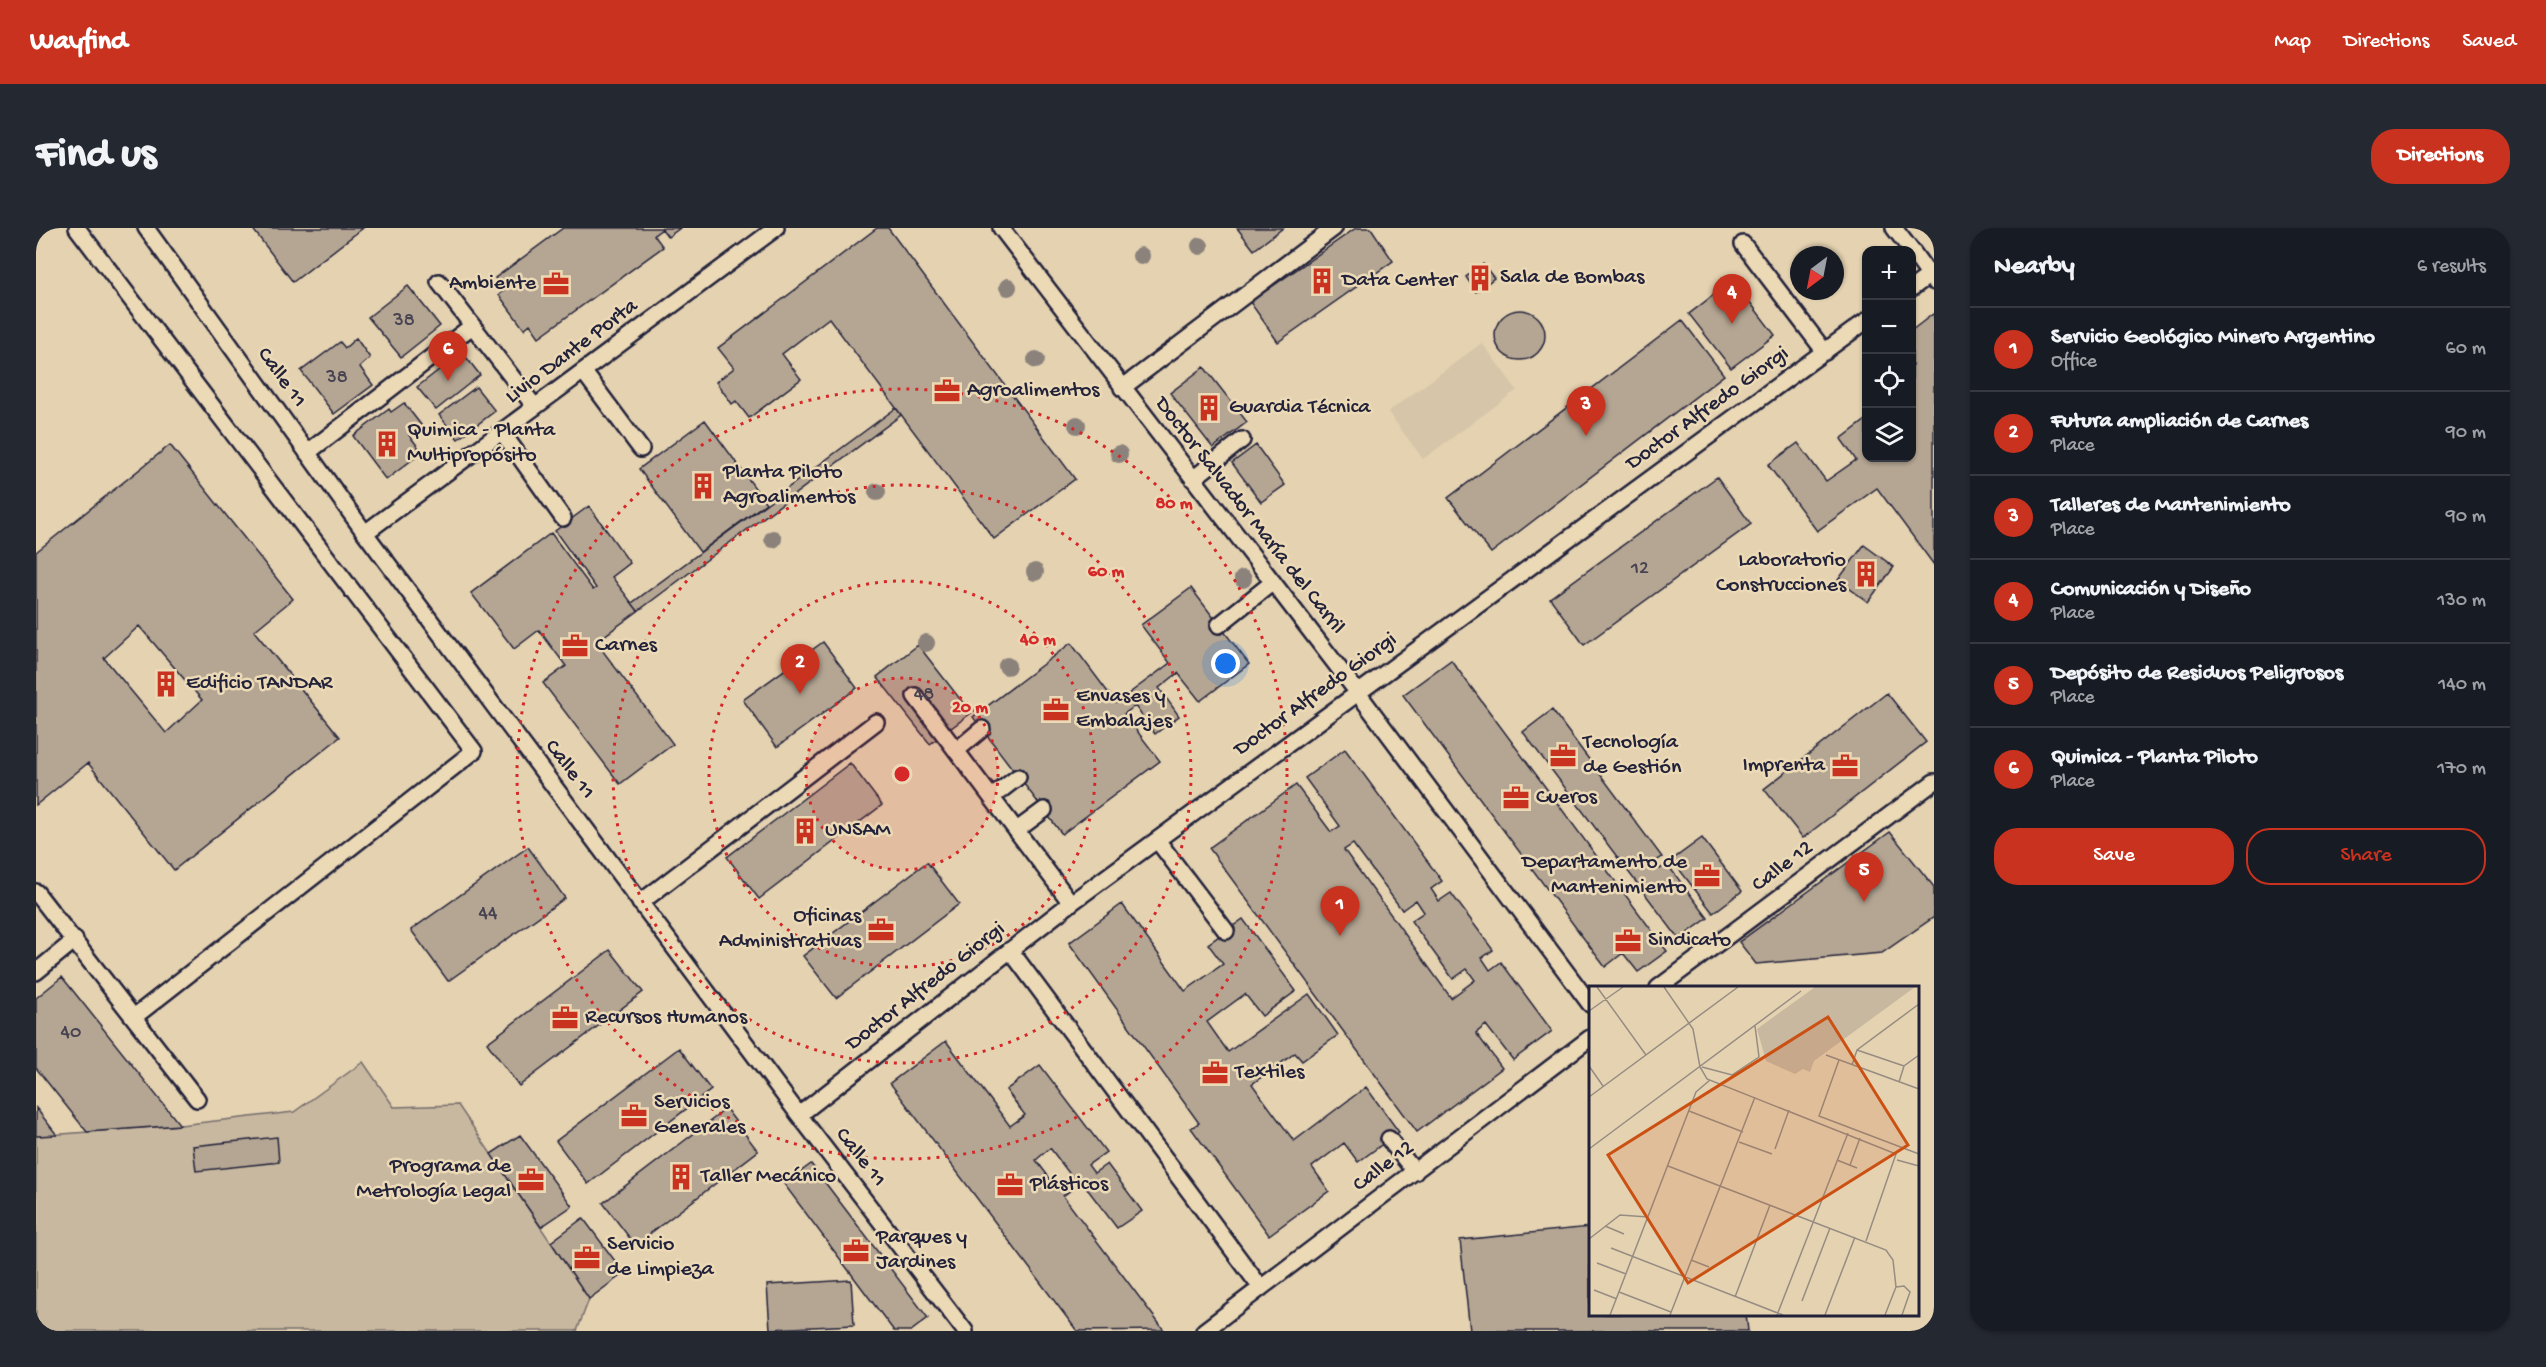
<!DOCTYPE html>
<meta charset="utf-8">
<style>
body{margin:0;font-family:"Gochi Hand",sans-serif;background:#242831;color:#f1f3f6}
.controls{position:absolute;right:18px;top:18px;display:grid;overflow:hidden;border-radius:12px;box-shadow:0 2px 4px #0004}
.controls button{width:54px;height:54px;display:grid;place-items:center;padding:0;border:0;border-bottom:2px solid #363941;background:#171b24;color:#f1f3f6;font:30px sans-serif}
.compass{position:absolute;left:1754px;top:18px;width:54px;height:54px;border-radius:50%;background:#171b24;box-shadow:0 2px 4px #0004;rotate:212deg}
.you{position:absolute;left:1190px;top:436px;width:21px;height:21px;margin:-15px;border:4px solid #fff;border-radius:50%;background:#1a73e8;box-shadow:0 0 0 9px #1a73e833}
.badge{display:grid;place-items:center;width:39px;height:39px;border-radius:50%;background:#c8321e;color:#fff;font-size:20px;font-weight:700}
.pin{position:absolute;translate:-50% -50px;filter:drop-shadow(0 2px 3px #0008)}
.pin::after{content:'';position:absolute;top:32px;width:21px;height:18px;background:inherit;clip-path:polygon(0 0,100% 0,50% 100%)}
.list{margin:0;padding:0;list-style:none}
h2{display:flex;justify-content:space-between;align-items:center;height:78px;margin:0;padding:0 24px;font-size:26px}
h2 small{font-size:20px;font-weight:400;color:#9ea1a6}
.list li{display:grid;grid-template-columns:39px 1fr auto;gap:18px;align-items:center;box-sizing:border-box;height:84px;padding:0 24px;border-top:2px solid #363941}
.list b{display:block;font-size:22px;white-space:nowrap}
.list p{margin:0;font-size:20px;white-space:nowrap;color:#9ea1a6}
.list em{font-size:20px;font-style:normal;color:#9ea1a6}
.actions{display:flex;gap:12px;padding:18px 24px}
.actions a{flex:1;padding:14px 0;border:2px solid #c8321e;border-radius:24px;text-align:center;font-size:21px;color:#c8321e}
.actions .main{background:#c8321e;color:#fff}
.icon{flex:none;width:33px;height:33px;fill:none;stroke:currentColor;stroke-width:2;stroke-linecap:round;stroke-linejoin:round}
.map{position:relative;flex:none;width:1898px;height:1103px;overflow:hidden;border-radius:24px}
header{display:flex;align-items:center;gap:36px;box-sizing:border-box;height:84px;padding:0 30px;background:#c8321e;color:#fff}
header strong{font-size:28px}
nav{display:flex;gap:33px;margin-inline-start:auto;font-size:21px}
.intro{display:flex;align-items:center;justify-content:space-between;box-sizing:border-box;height:144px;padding:0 36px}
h1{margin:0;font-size:42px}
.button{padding:15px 27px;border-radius:24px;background:#c8321e;color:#fff;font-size:21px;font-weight:700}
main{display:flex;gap:36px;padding:0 36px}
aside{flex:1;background:#171b24;border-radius:24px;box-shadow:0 2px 4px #0004}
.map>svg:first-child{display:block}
.built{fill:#d6c5a8}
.green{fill:#c8b89f;stroke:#756d6d;stroke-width:1.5}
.building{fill:#b5a693;stroke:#22223b;stroke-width:1.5;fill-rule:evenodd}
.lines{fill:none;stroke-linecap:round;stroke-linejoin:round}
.service-casing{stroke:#22223b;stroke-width:20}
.service{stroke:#ecd9b6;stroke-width:15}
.tree{fill:#8b827b}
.ring{fill:none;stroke:#d62828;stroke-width:3;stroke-dasharray:3 6}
.labels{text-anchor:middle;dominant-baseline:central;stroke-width:5;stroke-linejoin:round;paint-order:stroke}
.number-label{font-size:20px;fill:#474351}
.poi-label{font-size:22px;fill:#22223b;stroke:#ecd9b6;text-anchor:start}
.street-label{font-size:22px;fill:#22223b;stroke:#ecd9b6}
.inset-road{fill:none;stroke:#968c82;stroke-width:1.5}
.view{fill:#ca5113;fill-opacity:0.15;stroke:#ca5113;stroke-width:3}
.inset-edge{fill:none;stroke:#22223b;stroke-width:3}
.centre{fill:#d62828;stroke:#ecd9b6;stroke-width:3}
.ring-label{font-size:18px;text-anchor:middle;font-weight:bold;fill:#d62828;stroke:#ecd9b6;stroke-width:5;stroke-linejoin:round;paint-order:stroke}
</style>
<header>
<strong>Wayfind</strong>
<nav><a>Map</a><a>Directions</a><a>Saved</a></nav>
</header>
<div class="intro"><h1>Find us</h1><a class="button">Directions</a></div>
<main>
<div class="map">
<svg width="1898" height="1103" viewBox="0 0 1898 1103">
<rect width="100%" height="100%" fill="#e4d2b1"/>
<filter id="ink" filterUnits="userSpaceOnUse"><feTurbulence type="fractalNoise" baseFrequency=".0167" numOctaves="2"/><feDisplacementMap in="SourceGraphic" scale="12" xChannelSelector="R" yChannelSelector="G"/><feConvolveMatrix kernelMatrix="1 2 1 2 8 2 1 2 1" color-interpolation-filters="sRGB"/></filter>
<g filter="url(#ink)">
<path class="built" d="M1446 115 1481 162 1387 231 1352 184Z"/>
<path class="green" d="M327 834 358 879 422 877 553 1071 541 1103H0V908L144 897 258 884Z"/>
<path class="building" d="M216 0H327L257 54Z
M527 0H644L632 9 626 1 618 7 627 19 503 109 494 96 488 101 463 67 468 62 459 50Z
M841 0H852L1039 251 958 311 793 90 746 126 765 151 713 190 700 173 696 176 680 154 698 140 682 120Z
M1201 0H1247L1218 22Z
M1320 0H1335L1357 33 1242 114 1214 74Z
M1447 36 1458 50 1440 64 1430 49Z
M1697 52 1739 107 1695 140 1653 86Z
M372 58 404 98 365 129 332 89Z
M1459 107a25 25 0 1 1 50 0a25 25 0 1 1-50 0Z
M1897 86 1898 87V337L1841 260 1781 303 1732 237 1762 215 1790 253 1820 232 1805 211 1830 192V230H1876V102Z
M1646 92 1688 147 1455 325 1412 270Z
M320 110 334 130 324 139 337 157 298 186 265 143 304 114 309 120Z
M426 124 444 147 400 182 381 159Z
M1168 139 1211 194 1177 220 1134 165Z
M440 159 459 183 422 211 403 187Z
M368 175 385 197 373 207 386 224 350 252 317 208 353 181 355 184Z
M860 180 865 187 602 383 596 375Z
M669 192 730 275 664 324 603 241Z
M134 217 257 371 218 403 304 509 138 642 52 535 0 577V324Z
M1220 217 1249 257 1225 274 1196 235Z
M1681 249 1715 296 1548 417 1514 370Z
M553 278 594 335 576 349 602 383 560 414 637 516 584 556 507 455 530 438 503 402 478 421 435 365 515 305 557 362 560 360 519 303Z
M1828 317 1858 339 1832 374 1802 352Z
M1155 360 1213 436 1164 473 1142 445 1123 460 1143 488 1119 506 1099 478 1088 486 1124 533 1026 606 937 489 1035 415 1080 475 1134 435 1105 397Z
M103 398 166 472 130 505 68 430Z
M787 414 821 460 741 519 707 472Z
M882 417 935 485 894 516 841 449Z
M1415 432 1631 723 1602 744 1587 725 1569 739 1367 467Z
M1851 465 1890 514 1767 610 1728 561Z
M1516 482 1626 629 1619 634 1624 641 1631 636 1672 690 1643 711 1487 504Z
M1309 521 1406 653 1395 661 1403 673 1415 665 1457 722 1446 730 1454 742 1465 734 1516 803 1477 832 1450 797 1440 805 1466 840 1381 904 1173 620 1260 557 1295 604 1304 598 1269 550ZM1317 616 1366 682 1380 672 1388 684 1375 693 1417 751 1431 741 1439 752 1415 770 1308 622Z
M814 535 846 577 723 671 691 629Z
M1854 604 1898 659V689L1846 725 1720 736 1703 714Z
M1666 610 1706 663 1677 685 1636 632Z
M492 619 529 670 412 753 375 702Z
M891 634 923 676 800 770 767 728Z
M1086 676 1149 763 1187 736 1172 716 1207 691 1260 763 1226 788 1209 766 1171 794 1192 824 1273 766 1302 807 1266 833 1259 825 1216 856 1258 913 1330 859 1363 904 1322 934 1308 915 1276 939 1293 963 1233 1007 1155 900 1163 895 1033 715Z
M574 722 607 764 483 858 451 815Z
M26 749 144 897 51 904 0 840V770Z
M910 813 974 898 989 887 970 862 1004 837 1070 924 1052 937 1058 945 1071 936 1106 983 1081 1000 1046 954 1027 968 1128 1102 1041 1103 854 855ZM1014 920 1036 949 1021 960 1000 932Z
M643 820 675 862 552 956 520 913Z
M0 880 21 907 0 908Z
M690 881 722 923 599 1017 567 975Z
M484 907 536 978 505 999 455 926Z
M241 909 243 934 160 943 157 918Z
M775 936 892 1090 875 1103H858L748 956Z
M547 990 588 1045 553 1071 515 1014Z
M1554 999V1086H1710L1712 1103H1434L1424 1012Z
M815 1052 818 1097 734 1101 731 1057Z"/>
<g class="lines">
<g class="service-casing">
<path id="service" d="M41 0 438 523 98 789
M110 0 329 305 763 887 929 1103
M965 0 1322 465 1554 776
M1858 0 1875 22
M1707 16 1789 124
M1876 23 1898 54
M403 54 499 179
M1876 60 1898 44
M547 143 605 221
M1086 160 1298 0
M466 204 527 290
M271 225 436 98
M1157 251 1206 212
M329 305 740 0
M1183 397 1237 354
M879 468 1035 675
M921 522 946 501
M956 569 982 549
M981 602 1008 582
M1121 612 1190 703
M0 664 161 871
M604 675 840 494
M974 722 1225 1060
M0 744 39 712
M1622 760 1898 554
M763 887 1035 675 1830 93
M1353 911 1379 944
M1168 1103 1554 810"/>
</g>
<use href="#service" class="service"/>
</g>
<g class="tree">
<circle cx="1164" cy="18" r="9"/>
<circle cx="1105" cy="28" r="9"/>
<circle cx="972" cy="59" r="9"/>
<circle cx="1000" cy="132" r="9"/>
<circle cx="1041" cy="197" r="9"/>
<circle cx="1083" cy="226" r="9"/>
<circle cx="841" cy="264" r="9"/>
<circle cx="737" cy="311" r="9"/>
<circle cx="999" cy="344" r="9"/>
<circle cx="1207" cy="351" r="9"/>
<circle cx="890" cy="415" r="9"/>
<circle cx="971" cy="438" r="9"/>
</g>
</g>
<circle cx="866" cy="546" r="96" fill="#d62828" fill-opacity=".12"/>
<g class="ring">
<circle cx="866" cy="546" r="96"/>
<circle cx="866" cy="546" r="193"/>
<circle cx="866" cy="546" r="289"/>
<circle cx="866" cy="546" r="385"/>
</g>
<defs>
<g id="building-bare" transform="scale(2.07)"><path d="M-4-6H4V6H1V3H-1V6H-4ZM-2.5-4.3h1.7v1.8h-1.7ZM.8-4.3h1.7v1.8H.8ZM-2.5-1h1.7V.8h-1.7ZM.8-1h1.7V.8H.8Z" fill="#c8321e" stroke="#ecd9b6" stroke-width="2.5" paint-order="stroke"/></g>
<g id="office-bare" transform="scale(2.07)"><path d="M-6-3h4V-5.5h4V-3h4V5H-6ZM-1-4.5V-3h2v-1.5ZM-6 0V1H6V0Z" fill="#c8321e" stroke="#ecd9b6" stroke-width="2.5" paint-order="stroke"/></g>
</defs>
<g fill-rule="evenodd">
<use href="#building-bare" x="1444" y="50"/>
<use href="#building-bare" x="1286" y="53"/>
<use href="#office-bare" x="520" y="56"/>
<use href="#office-bare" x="911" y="163"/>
<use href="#building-bare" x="1173" y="180"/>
<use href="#building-bare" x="351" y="216"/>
<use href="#building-bare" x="667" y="258"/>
<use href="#building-bare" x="1830" y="346"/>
<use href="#office-bare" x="539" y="418"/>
<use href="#building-bare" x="130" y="456"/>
<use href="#office-bare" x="1020" y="482"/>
<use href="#office-bare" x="1527" y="528"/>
<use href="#office-bare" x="1809" y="538"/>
<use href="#office-bare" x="1480" y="570"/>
<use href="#building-bare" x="769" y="603"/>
<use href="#office-bare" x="1671" y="648"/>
<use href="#office-bare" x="845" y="702"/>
<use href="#office-bare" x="1592" y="713"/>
<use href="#office-bare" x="529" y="790"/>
<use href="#office-bare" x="1179" y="845"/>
<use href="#office-bare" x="598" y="888"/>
<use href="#building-bare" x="645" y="949"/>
<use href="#office-bare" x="495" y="952"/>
<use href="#office-bare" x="974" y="957"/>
<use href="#office-bare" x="820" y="1023"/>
<use href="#office-bare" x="551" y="1030"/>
</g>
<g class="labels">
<g class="number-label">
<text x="368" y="93">38</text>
<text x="301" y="150">38</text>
<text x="1604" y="341">12</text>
<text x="888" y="467">48</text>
<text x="452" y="686">44</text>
<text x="35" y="805">40</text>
</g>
<g class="poi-label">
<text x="1464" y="50">Sala de Bombas</text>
<text x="1306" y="53">Data Center</text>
<text x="500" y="56" text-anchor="end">Ambiente</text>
<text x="931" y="163">Agroalimentos</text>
<text x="1193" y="180">Guardia Técnica</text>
<text x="371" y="203">Quimica - Planta<tspan x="371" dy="25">Multipropósito</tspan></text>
<text x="687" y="245">Planta Piloto<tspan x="687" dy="25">Agroalimentos</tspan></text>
<text x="1810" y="333" text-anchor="end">Laboratorio<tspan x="1810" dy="25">Construcciones</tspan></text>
<text x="559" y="418">Carnes</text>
<text x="150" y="456">Edificio TANDAR</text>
<text x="1040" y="469">Envases y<tspan x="1040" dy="25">Embalajes</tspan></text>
<text x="1547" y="515">Tecnología<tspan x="1547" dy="25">de Gestión</tspan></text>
<text x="1789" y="538" text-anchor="end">Imprenta</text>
<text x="1500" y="570">Cueros</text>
<text x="789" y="603">UNSAM</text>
<text x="1651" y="635" text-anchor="end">Departamento de<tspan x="1651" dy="25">Mantenimiento</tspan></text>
<text x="825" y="689" text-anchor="end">Oficinas<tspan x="825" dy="25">Administrativas</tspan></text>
<text x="1612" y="713">Sindicato</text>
<text x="549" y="790">Recursos Humanos</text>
<text x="1199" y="845">Textiles</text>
<text x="618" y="875">Servicios<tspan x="618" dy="25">Generales</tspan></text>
<text x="475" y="939" text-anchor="end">Programa de<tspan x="475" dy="25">Metrología Legal</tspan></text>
<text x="665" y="949">Taller Mecánico</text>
<text x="994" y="957">Plásticos</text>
<text x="840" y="1010">Parques y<tspan x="840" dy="25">Jardines</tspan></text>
<text x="571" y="1017">Servicio<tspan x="571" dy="25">de Limpieza</tspan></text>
</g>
<g class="street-label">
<text transform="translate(536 124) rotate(-37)">Livio Dante Porta</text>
<text transform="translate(245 150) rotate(54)">Calle 11</text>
<text transform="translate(1672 181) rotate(-36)">Doctor Alfredo Giorgi</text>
<text transform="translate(1213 288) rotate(52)">Doctor Salvador María del Carril</text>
<text transform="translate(1280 467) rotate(-36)">Doctor Alfredo Giorgi</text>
<text transform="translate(533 542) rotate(53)">Calle 11</text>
<text transform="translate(1747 639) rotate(-37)">Calle 12</text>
<text transform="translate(890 759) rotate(-38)">Doctor Alfredo Giorgi</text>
<text transform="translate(824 930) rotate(52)">Calle 11</text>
<text transform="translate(1348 939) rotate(-37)">Calle 12</text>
</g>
</g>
<g transform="translate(1553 758)">
<rect width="330" height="330" fill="#e4d2b1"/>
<path d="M226 1H326L225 75 221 86 214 83 206 88 177 75 168 43Z" fill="#c8b89f"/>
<path class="inset-road" d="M8 1 57 69M75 1 104 43 111 81 118 93 307 168 277 255M0 25 34 1M268 64 315 80M237 69 330 103M250 74 230 130 330 168M263 79 268 64 330 18M0 80 14 100M113 81 143 89 170 71 166 40M310 96 315 80 330 69M0 111 149 1M100 125 154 146M150 156 183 168M0 163 212 5M186 163 200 124M248 174 268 182M308 174 330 180M261 179 271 152M79 180 297 264 304 274 307 301 296 329M16 240 35 248M0 253 31 229 59 231M22 262 194 329M102 274 120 281M8 277 37 288M307 301 315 300 321 306 313 329M5 304 28 313M30 306 82 326M146 311 181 219M213 315 241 242M21 329 107 106 121 94M81 329 166 111M188 329 259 147M236 329 266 251"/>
<path class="view" d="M239 31 319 159 99 297 19 169Z"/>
<rect width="330" height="330" class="inset-edge"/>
</g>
<circle cx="866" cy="546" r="9" class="centre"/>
<g class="ring-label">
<text x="1138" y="280">80 m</text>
<text x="1070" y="348">60 m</text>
<text x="1002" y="416">40 m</text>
<text x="934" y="484">20 m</text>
</g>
</svg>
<div class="controls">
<button>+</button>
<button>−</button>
<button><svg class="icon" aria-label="locate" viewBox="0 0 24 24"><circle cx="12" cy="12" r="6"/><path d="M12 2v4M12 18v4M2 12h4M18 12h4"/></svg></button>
<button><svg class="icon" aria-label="layers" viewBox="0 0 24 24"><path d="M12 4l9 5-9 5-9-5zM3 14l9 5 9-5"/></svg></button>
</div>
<svg class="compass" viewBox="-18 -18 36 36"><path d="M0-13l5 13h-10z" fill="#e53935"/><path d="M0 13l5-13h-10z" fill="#9ea1a6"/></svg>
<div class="you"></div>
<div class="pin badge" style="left:1304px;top:708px">1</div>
<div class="pin badge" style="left:764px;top:466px">2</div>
<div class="pin badge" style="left:1550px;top:208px">3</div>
<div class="pin badge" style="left:1696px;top:96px">4</div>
<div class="pin badge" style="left:1828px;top:674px">5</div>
<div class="pin badge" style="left:412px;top:153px">6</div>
</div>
<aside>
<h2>Nearby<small>6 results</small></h2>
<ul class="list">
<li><span class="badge">1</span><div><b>Servicio Geológico Minero Argentino</b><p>Office</p></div><em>60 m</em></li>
<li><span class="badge">2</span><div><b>Futura ampliación de Carnes</b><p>Place</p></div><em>90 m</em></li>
<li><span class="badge">3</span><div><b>Talleres de Mantenimiento</b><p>Place</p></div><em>90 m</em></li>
<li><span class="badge">4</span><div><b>Comunicación y Diseño</b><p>Place</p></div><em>130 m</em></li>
<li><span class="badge">5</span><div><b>Depósito de Residuos Peligrosos</b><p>Place</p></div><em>140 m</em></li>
<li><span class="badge">6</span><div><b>Quimica - Planta Piloto</b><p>Place</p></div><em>170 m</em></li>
</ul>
<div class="actions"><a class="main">Save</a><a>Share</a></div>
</aside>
</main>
